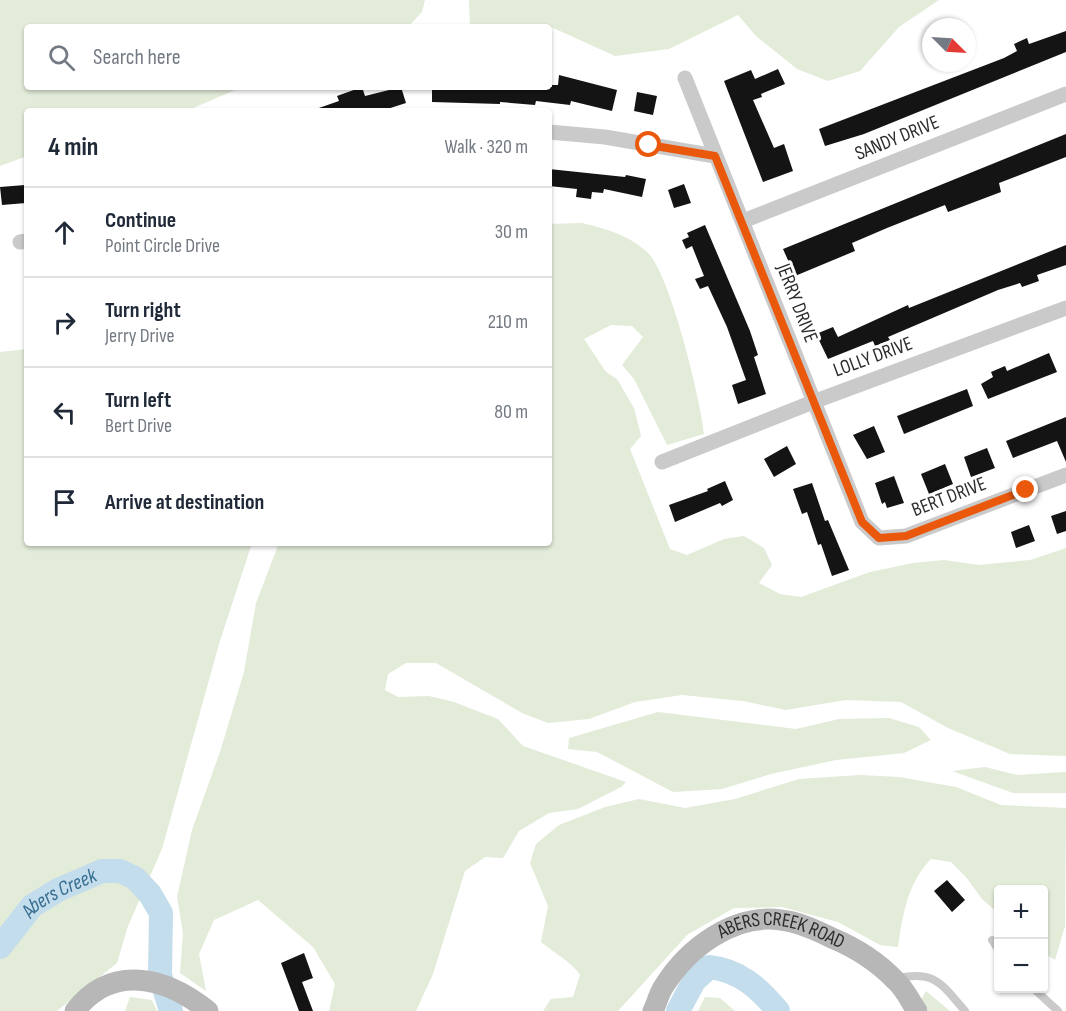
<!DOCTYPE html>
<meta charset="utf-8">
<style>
body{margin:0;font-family:"Sofia Sans Condensed",sans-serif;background:#f6f6f7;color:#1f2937}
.controls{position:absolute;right:18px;bottom:18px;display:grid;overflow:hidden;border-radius:6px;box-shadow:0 2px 4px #0004}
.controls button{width:54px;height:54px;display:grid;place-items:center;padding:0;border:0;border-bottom:2px solid #e0e1e3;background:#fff;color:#1f2937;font:30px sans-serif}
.compass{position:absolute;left:922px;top:18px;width:54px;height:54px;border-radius:50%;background:#fff;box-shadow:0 2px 4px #0004;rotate:114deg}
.stop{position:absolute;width:18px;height:18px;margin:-14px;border:4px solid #ea580c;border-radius:50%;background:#fff}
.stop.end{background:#ea580c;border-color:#fff;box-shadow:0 2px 6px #0008}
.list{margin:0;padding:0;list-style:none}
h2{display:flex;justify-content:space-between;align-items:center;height:78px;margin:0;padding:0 24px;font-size:26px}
h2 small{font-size:20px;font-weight:400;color:#747a83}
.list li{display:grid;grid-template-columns:39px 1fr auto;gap:18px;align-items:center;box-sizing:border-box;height:90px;padding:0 24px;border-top:2px solid #e0e1e3}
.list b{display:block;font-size:22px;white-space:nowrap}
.list p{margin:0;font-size:20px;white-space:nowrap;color:#747a83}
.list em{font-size:20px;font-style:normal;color:#747a83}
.icon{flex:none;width:33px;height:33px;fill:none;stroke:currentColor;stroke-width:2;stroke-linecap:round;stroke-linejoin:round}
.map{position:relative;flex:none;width:1066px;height:1011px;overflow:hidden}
.search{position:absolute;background:#fff;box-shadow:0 2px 4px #0004;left:24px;top:24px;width:528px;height:66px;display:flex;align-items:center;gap:15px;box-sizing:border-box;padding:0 21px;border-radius:6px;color:#747a83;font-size:22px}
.panel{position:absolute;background:#fff;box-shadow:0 2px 4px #0004;left:24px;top:108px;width:528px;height:438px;border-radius:6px}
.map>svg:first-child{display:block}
.green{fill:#e3ebd9}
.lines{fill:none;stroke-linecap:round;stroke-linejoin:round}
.river{stroke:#c4ddec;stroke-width:24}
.building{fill:#141414}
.lane{stroke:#cacaca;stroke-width:8}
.street{stroke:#cacaca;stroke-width:15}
.secondary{stroke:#b7b7b7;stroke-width:21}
.route{stroke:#ea580c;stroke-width:8}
.labels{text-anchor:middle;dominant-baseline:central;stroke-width:6;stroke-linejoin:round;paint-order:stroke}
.street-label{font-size:20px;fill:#2d2d2d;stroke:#fff}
.water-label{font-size:21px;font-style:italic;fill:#386f92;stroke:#fff}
</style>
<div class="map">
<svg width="1066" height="1011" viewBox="0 0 1066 1011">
<rect width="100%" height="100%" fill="#fff"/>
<path class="green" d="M0 0H425L422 12 408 27H27V87H242L191 109 178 111H27V156L0 166Z
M469 0H939L899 27 860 71 828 81 797 69 756 36 738 15 669 49 615 56 551 27H470Z
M582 223C607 229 629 235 648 253 670 274 701 401 704 434L667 445 634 379 622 365 643 337 632 326 611 325 584 339 606 372 617 379 634 408 641 436 630 449 670 549 687 555 724 539 744 536 764 548 772 565 759 583 780 594 801 597 870 572 913 563 944 560 979 565 1030 560 1066 548V756L1010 754 948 728 901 702 846 700 786 710 743 701 682 695 635 702 589 719 548 723 522 713 436 663H406L388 674 385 690 398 697 429 696 454 702 498 719 523 746 626 782 621 787 578 809 549 813 519 831 503 858 485 857 465 871 433 974 416 1011H329L335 984 313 947 258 900 214 920 199 954 206 991 180 973 183 933 177 897 192 830 220 752 244 672 256 603 279 543H549V224Z
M27 349V543H252L219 644 162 849 128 926 117 963 57 1011H0V352Z
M658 712 796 729 839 719 889 718 919 727 931 740 904 753 836 760 771 774 722 789 673 792 597 752 568 749 569 738Z
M985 767 1017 775 1066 772V793H1013L952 771Z
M860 775 899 777 956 787 1001 805 1066 808 1065 926 1055 960 1044 953V890H998V913L982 899 966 877 951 862 931 859C907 884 903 914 898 947L880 945 838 922 782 907 734 908 687 935 618 1011H543L551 999 573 997 580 975C573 963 553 952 541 942L548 906 530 863 536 844 559 825 605 807 639 799 685 808 735 799 799 779Z
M926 991 950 1011H929L921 1000Z
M130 997 152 1000 157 1011H125Z
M705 997 720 998 735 1011H698Z"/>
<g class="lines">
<g class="river">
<path id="s1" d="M0 947 32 906 58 890 102 871H120L135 878 150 894 161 913 160 975 171 1011"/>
<path d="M678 1011 694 981 709 967C739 970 759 988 778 1011"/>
</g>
</g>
<path class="building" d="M1066 31V52L864 134 825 146 819 129 1004 58 1017 51 1014 44 1027 38 1029 44Z
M778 69 785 84 761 94 762 97 753 100 774 148 784 144 793 171 763 182 724 81 751 70 755 79Z
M559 75 617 90 612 111 571 101 570 105 536 101 535 105 500 102V104L432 102V87H552V85H558Z
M362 87 365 96 401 87 406 103 381 111H316V109L339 101 337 96Z
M637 92 657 96 653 115 634 111Z
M1066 134V157L999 183 1001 192 948 212 945 205 887 228 852 243 855 251 795 276 783 249Z
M549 169 625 177 626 175 646 179 642 197 604 189 603 193 592 192 591 199 576 197 577 189 549 186Z
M684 184 691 203 674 208 668 190Z
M25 185 26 203 2 205 0 187Z
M705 225 750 331 758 355 754 357 766 394 738 404 732 385 746 380 727 327 708 286 700 289 695 279 704 276 692 246 686 249 682 240 689 237 687 233Z
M1066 245V265L1037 275 1039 281 1022 287 1020 283 998 290 888 337 890 340 875 346 873 341 828 359 816 334 833 327 838 337 908 305 909 308Z
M1049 353 1057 372 988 399 981 384 993 377 991 372 1005 366 1007 371Z
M967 389 973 406 904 434 897 416Z
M1066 417V462L1057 441 1013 458 1006 441Z
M874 426 885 452 867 459 853 435Z
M787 446 796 464 774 477 764 459Z
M987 448 995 468 971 477 964 457Z
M945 464 953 484 929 494 921 474Z
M894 476 904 503 887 508 885 502 882 504 875 483Z
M725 481 733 500 722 506 720 503 675 522 669 505 708 491 707 489Z
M812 483 825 521 828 520 849 570 832 576 821 544 818 545 807 512 802 514 793 489Z
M1066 511V531L1057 534 1051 516Z
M1029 525 1035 541 1016 548 1011 532Z
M947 880 965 900 952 912 934 891Z
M304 953 313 978 302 982 313 1011H299L281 963Z"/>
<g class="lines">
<path class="lane" d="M992 940 998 949
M898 978C936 970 942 985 965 1011
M1033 988 1058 1011"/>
<path class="street" d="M685 78 862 522 879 538 906 536 1066 475
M549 132 605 137 715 156
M743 221 1066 94
M20 242 27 241
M662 462 813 402 1066 308"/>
<g class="secondary">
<path d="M75 1011C112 963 166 977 208 1011"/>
<path id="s2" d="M653 1011C657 1003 659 993 664 986 688 948 734 913 781 920 799 922 816 930 832 938 856 948 878 962 896 981 905 989 910 1001 917 1011"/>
</g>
</g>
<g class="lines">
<path class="route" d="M649 145 715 156 862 522 879 538 906 536 1026 490"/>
</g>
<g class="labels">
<g class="street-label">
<text transform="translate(897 138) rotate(-22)">SANDY DRIVE</text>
<text transform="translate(797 303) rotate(69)">JERRY DRIVE</text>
<text transform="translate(873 357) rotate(-20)">LOLLY DRIVE</text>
<text transform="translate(949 497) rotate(-21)">BERT DRIVE</text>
<text stroke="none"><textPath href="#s2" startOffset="170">ABERS CREEK ROAD</textPath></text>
</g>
<g class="water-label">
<text stroke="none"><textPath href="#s1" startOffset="82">Abers Creek</textPath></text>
</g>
</g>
</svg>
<div class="controls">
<button>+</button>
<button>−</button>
</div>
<svg class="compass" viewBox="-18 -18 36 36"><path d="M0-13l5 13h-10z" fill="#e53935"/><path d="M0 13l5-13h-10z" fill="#747a83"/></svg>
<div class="stop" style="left:649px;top:145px"></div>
<div class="stop end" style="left:1026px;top:490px"></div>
<div class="search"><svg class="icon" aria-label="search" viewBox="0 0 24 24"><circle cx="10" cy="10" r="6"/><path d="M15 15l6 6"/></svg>Search here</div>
<section class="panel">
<h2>4 min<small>Walk · 320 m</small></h2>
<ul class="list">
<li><svg class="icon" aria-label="ahead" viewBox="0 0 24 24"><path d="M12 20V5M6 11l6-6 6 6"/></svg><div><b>Continue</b><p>Point Circle Drive</p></div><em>30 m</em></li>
<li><svg class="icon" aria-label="right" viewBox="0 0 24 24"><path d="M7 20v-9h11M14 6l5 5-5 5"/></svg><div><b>Turn right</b><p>Jerry Drive</p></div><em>210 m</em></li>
<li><svg class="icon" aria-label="left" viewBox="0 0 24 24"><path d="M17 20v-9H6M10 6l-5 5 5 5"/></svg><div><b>Turn left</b><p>Bert Drive</p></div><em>80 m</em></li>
<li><svg class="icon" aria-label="arrive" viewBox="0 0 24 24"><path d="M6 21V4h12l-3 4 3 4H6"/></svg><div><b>Arrive at destination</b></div></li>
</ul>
</section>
</div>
